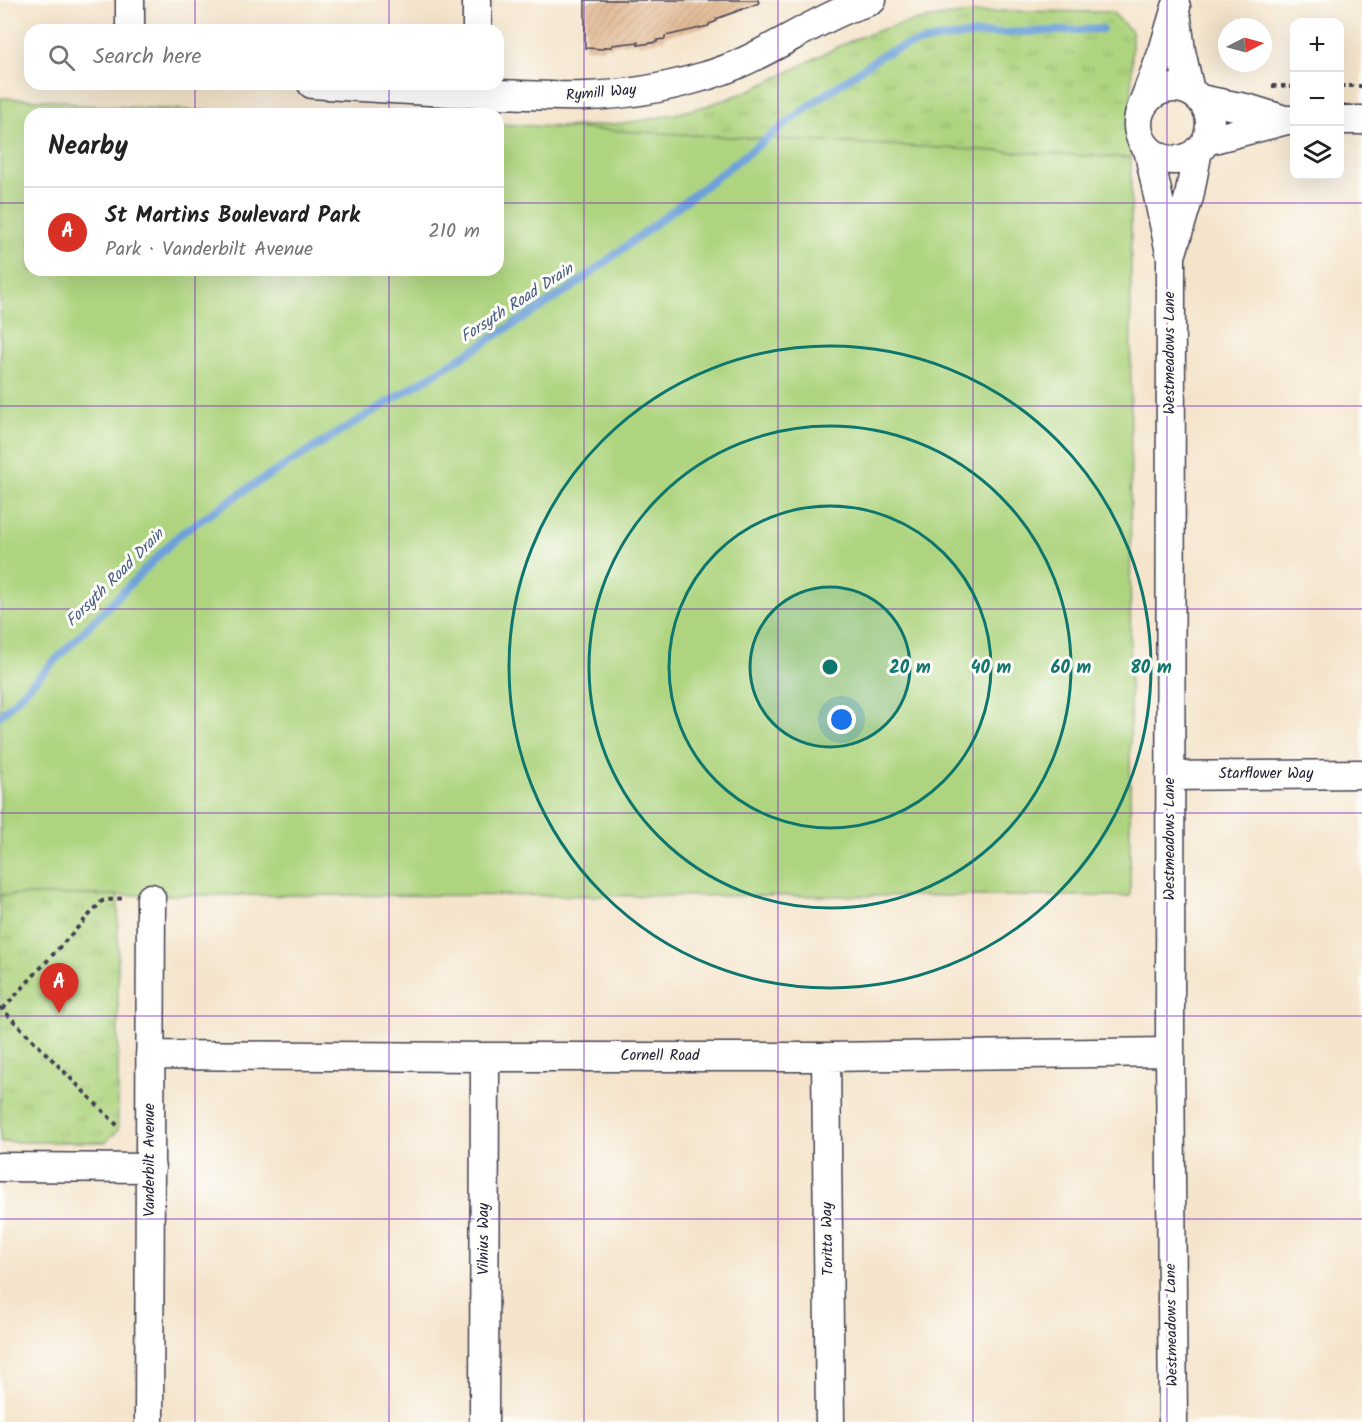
<!DOCTYPE html>
<meta charset="utf-8">
<style>
body{margin:0;font-family:Kalam,sans-serif;background:#f2f2f2;color:#222}
.controls{position:absolute;right:18px;top:18px;display:grid;overflow:hidden;border-radius:12px;box-shadow:0 6px 24px #0002}
.controls button{width:54px;height:54px;display:grid;place-items:center;padding:0;border:0;border-bottom:2px solid #e0e0e0;background:#fff;color:#222;font:30px sans-serif}
.compass{position:absolute;left:1218px;top:18px;width:54px;height:54px;border-radius:50%;background:#fff;box-shadow:0 6px 24px #0002;rotate:84deg}
.you{position:absolute;left:842px;top:720px;width:21px;height:21px;margin:-15px;border:4px solid #fff;border-radius:50%;background:#1a73e8;box-shadow:0 0 0 9px #1a73e833}
.badge{display:grid;place-items:center;width:39px;height:39px;border-radius:50%;background:#d93025;color:#fff;font-size:20px;font-weight:700}
.pin{position:absolute;translate:-50% -50px;filter:drop-shadow(0 2px 3px #0008)}
.pin::after{content:'';position:absolute;top:32px;width:21px;height:18px;background:inherit;clip-path:polygon(0 0,100% 0,50% 100%)}
.list{margin:0;padding:0;list-style:none}
h2{display:flex;justify-content:space-between;align-items:center;height:78px;margin:0;padding:0 24px;font-size:26px}
h2 small{font-size:20px;font-weight:400;color:#767676}
.list li{display:grid;grid-template-columns:39px 1fr auto;gap:18px;align-items:center;box-sizing:border-box;height:90px;padding:0 24px;border-top:2px solid #e0e0e0}
.list b{display:block;font-size:22px;white-space:nowrap}
.list p{margin:0;font-size:20px;white-space:nowrap;color:#767676}
.list em{font-size:20px;font-style:normal;color:#767676}
.icon{flex:none;width:33px;height:33px;fill:none;stroke:currentColor;stroke-width:2;stroke-linecap:round;stroke-linejoin:round}
.map{position:relative;flex:none;width:1362px;height:1422px;overflow:hidden}
.search{position:absolute;background:#fff;box-shadow:0 6px 24px #0002;left:24px;top:24px;width:480px;height:66px;display:flex;align-items:center;gap:15px;box-sizing:border-box;padding:0 21px;border-radius:18px;color:#767676;font-size:22px}
.panel{position:absolute;background:#fff;box-shadow:0 6px 24px #0002;left:24px;top:108px;width:480px;height:168px;border-radius:18px}
.map>svg:first-child{display:block}
.grass{fill:#aed47f;stroke:#687b5d;stroke-width:1.5}
.park{fill:url(#park-tufts);stroke:#687b5d;stroke-width:1.5}
.lines{fill:none;stroke-linecap:round;stroke-linejoin:round}
.stream{stroke:#6ea1d9;stroke-width:8}
.building{fill:url(#building-hatch)}
.minor-casing{stroke:#423f51;stroke-width:31}
.path{stroke:#423f51;stroke-width:4;stroke-dasharray:4.5 4.5;stroke-linecap:butt}
.minor{stroke:#fff;stroke-width:28}
.grid{fill:none;stroke:#7b2cbf;stroke-width:1.5;stroke-opacity:0.55}
.ring{fill:none;stroke:#0f766e;stroke-width:3}
.labels{text-anchor:middle;dominant-baseline:central;stroke-width:6;stroke-linejoin:round;paint-order:stroke}
.street-label{font-size:15px;fill:#22223b;stroke:#fdfcf7}
.water-label{font-size:16px;font-style:italic;fill:#445b82;stroke:#fdfcf7}
.centre{fill:#0f766e;stroke:#fdfcf7;stroke-width:3}
.ring-label{font-size:18px;text-anchor:middle;font-weight:bold;fill:#0f766e;stroke:#fdfcf7;stroke-width:6;stroke-linejoin:round;paint-order:stroke}
</style>
<div class="map">
<svg width="1362" height="1422" viewBox="0 0 1362 1422">
<defs>
<pattern id="park-tufts" width="24" height="20" patternUnits="userSpaceOnUse" patternTransform="scale(1.5)"><rect width="24" height="20" fill="#aed47f"/><path d="M3 7l-1-3M5 7V3M7 7l1-3M15 17l-1-3M17 17v-4M19 17l1-3" fill="none" stroke="#95b66f"/></pattern>
<pattern id="building-hatch" width="6" height="6" patternUnits="userSpaceOnUse" patternTransform="scale(1.5)"><rect width="6" height="6" fill="#e2b993"/><path d="M-1 1l2-2M0 6l6-6M5 7l2-2" fill="none" stroke="#c29f80"/></pattern>
</defs>
<rect width="100%" height="100%" fill="#fdfcf7"/>
<filter id="ink" filterUnits="userSpaceOnUse"><feTurbulence type="fractalNoise" baseFrequency=".0167" numOctaves="2"/><feDisplacementMap in="SourceGraphic" scale="12" xChannelSelector="R" yChannelSelector="G"/><feConvolveMatrix kernelMatrix="1 2 1 2 8 2 1 2 1" color-interpolation-filters="sRGB"/></filter>
<filter id="wash" filterUnits="userSpaceOnUse"><feTurbulence type="fractalNoise" baseFrequency=".008" numOctaves="4" result="noise"/><feDisplacementMap in="SourceGraphic" scale="24" xChannelSelector="R" yChannelSelector="G"/><feGaussianBlur stdDeviation="1.35" result="paint"/><feColorMatrix in="noise" values="0 0 0 0 0 0 0 0 0 0 0 0 0 0 0 0 0 1.4 0 .05"/><feComposite in="paint" operator="in"/></filter>
<g filter="url(#wash)">
<rect width="100%" height="100%" fill="#f4e4cb"/>
<path class="grass" d="M0 98 66 101 77 105 278 114H30V270H498V124L1131 158 1130 896 0 895Z"/>
<path class="park" d="M1007 11 1112 12 1132 32 1131 158 546 127C612 127 668 120 730 98 777 82 818 53 863 36 909 18 958 13 1007 11Z
M0 895H118V1130L106 1142H0Z"/>
<g class="lines">
<path class="stream" d="M0 716 179 535 250 487 478 347 574 286 816 101 882 55 904 46 936 39 976 34 1102 29"/>
</g>
<g id="blocks">
<path class="building" d="M585 0H758L759 3 716 19 717 21 709 24V26L665 36V39L657 40V42L638 45V42L612 45V47H604L603 49 585 48Z"/>
</g>
</g>
<g filter="url(#ink)">
<use href="#blocks" fill-opacity="0" stroke="#423f51" stroke-width="1.5"/>
<g class="lines">
<g class="minor-casing">
<path id="minor" d="M1177 19 1181 51 1190 91
M130 30V0
M477 30V0
M312 84C374 88 437 92 499 94 528 95 557 97 586 96 625 95 665 88 702 77 754 63 797 30 847 9 855 6 864 3 872 0
M1138 124a36 36 0 1 1 72 0a36 36 0 1 1-72 0Z
M1200 99 1250 109 1285 120
M1142 106 1163 51 1176 7
M1340 120H1362
M1206 141 1287 120H1294
M1148 149 1171 257 1170 1052 1173 1422
M1172 253 1189 197 1198 150
M1170 776 1362 774
M150 1055 485 1057H826L1170 1052
M826 1057 830 1422
M0 1167 151 1168
M149 1422 151 898
M484 1422 485 1057"/>
</g>
<path class="path" d="M1272 86H1294
M1340 86H1362
M0 1007 120 1128
M3 1009 102 901 123 898V899"/>
<use href="#minor" class="minor"/>
</g>
</g>
<path class="grid" d="M195 0V30M389 0V30M584 0V1422M778 0V1422M973 0V1422M1167 0V1422M195 84V114M389 84V114M0 203H30M498 203H1362M195 270V1422M389 270V1422M0 406H1362M0 609H1362M0 813H1362M0 1016H1362M0 1219H1362"/>
<circle cx="830" cy="667" r="80" fill="#0f766e" fill-opacity=".12"/>
<g class="ring">
<circle cx="830" cy="667" r="80"/>
<circle cx="830" cy="667" r="161"/>
<circle cx="830" cy="667" r="241"/>
<circle cx="830" cy="667" r="321"/>
</g>
<g class="labels">
<g class="street-label">
<text transform="translate(601 93) rotate(-5)">Rymill Way</text>
<text transform="translate(1170 353) rotate(-90)">Westmeadows Lane</text>
<text x="1266" y="774">Starflower Way</text>
<text transform="translate(1170 839) rotate(-90)">Westmeadows Lane</text>
<text x="660" y="1056">Cornell Road</text>
<text transform="translate(150 1160) rotate(-90)">Vanderbilt Avenue</text>
<text transform="translate(484 1239) rotate(-90)">Vilnius Way</text>
<text transform="translate(828 1239) rotate(-91)">Toritta Way</text>
<text transform="translate(1172 1325) rotate(-91)">Westmeadows Lane</text>
</g>
<g class="water-label">
<text transform="translate(517 303) rotate(-33)">Forsyth Road Drain</text>
<text transform="translate(115 578) rotate(-45)">Forsyth Road Drain</text>
</g>
</g>
<circle cx="830" cy="667" r="9" class="centre"/>
<g class="ring-label">
<text x="910" y="673">20 m</text>
<text x="991" y="673">40 m</text>
<text x="1071" y="673">60 m</text>
<text x="1151" y="673">80 m</text>
</g>
</svg>
<div class="controls">
<button>+</button>
<button>−</button>
<button><svg class="icon" aria-label="layers" viewBox="0 0 24 24"><path d="M12 4l9 5-9 5-9-5zM3 14l9 5 9-5"/></svg></button>
</div>
<svg class="compass" viewBox="-18 -18 36 36"><path d="M0-13l5 13h-10z" fill="#e53935"/><path d="M0 13l5-13h-10z" fill="#767676"/></svg>
<div class="you"></div>
<div class="pin badge" style="left:59px;top:1013px">A</div>
<div class="search"><svg class="icon" aria-label="search" viewBox="0 0 24 24"><circle cx="10" cy="10" r="6"/><path d="M15 15l6 6"/></svg>Search here</div>
<section class="panel">
<h2>Nearby<small></small></h2>
<ul class="list">
<li><span class="badge">A</span><div><b>St Martins Boulevard Park</b><p>Park · Vanderbilt Avenue</p></div><em>210 m</em></li>
</ul>
</section>
</div>
